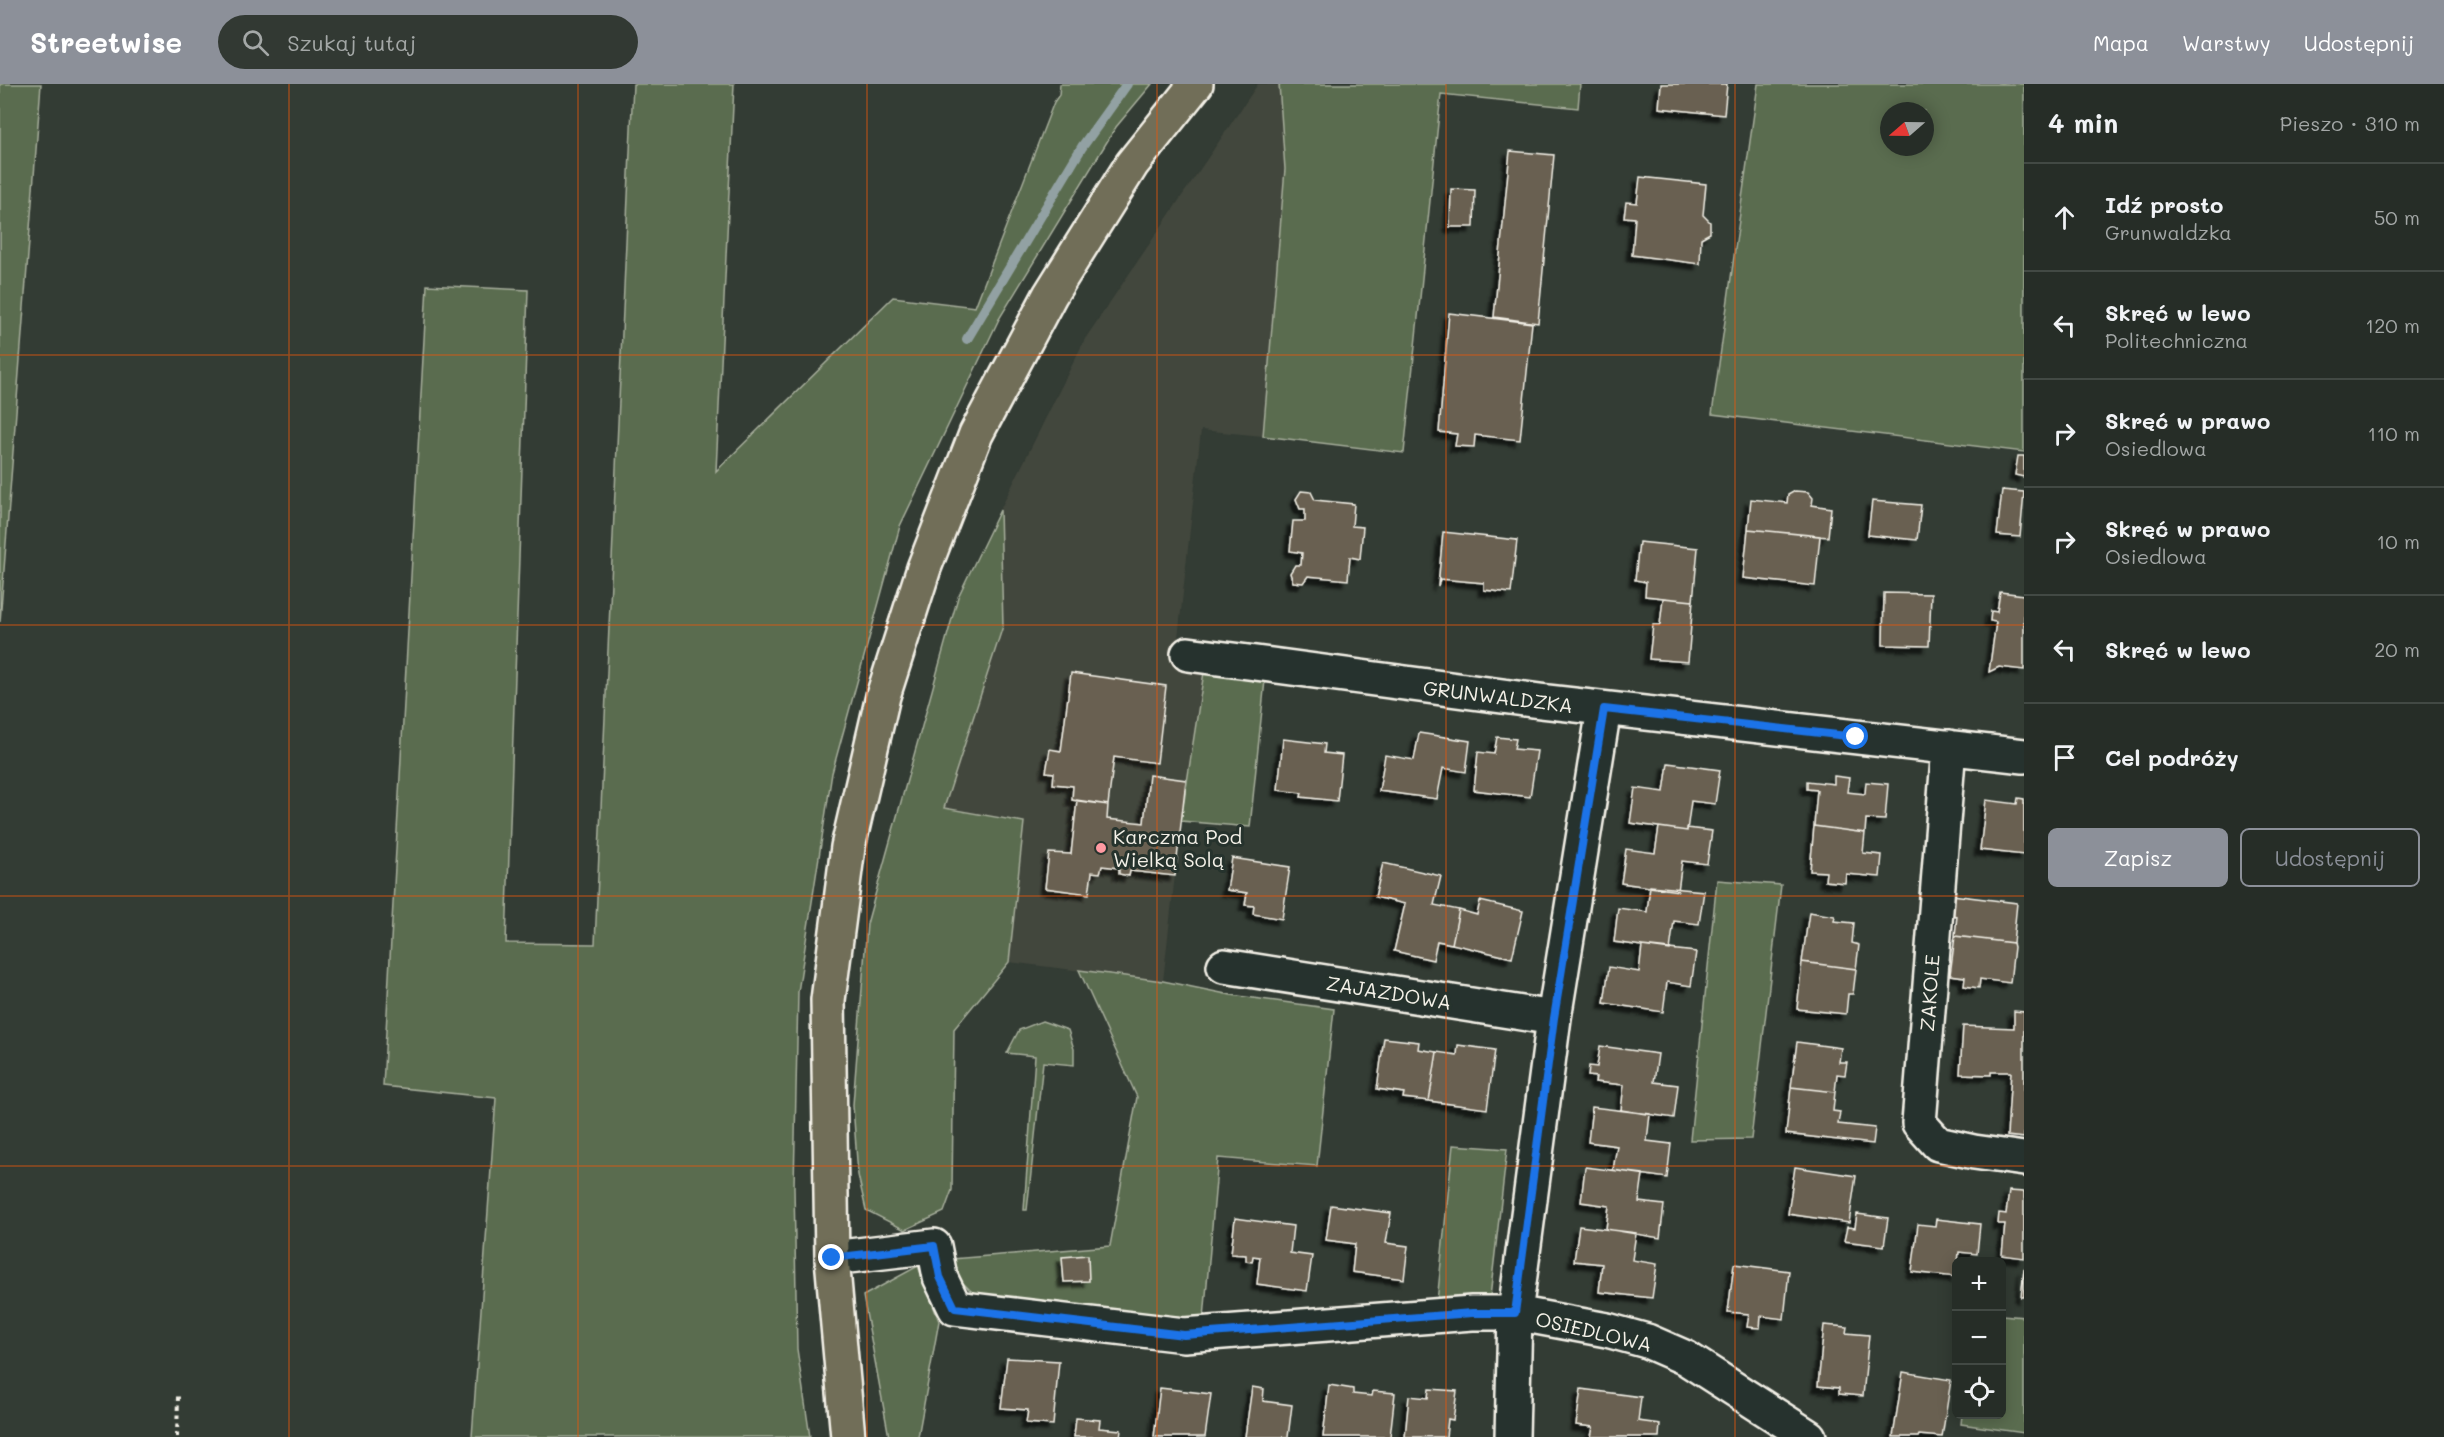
<!DOCTYPE html>
<html lang="pl">
<meta charset="utf-8">
<style>
body{margin:0;font-family:Mali,sans-serif;background:#323933;color:#f1f3f6}
.controls{position:absolute;right:18px;bottom:18px;display:grid;overflow:hidden;border-radius:9px;box-shadow:0 3px 15px #0003}
.controls button{width:54px;height:54px;display:grid;place-items:center;padding:0;border:0;border-bottom:2px solid #424944;background:#262d27;color:#f1f3f6;font:30px sans-serif}
.compass{position:absolute;left:1880px;top:18px;width:54px;height:54px;border-radius:50%;background:#262d27;box-shadow:0 3px 15px #0003;rotate:250deg}
.stop{position:absolute;width:18px;height:18px;margin:-14px;border:4px solid #1a73e8;border-radius:50%;background:#fff}
.stop.end{background:#1a73e8;border-color:#fff;box-shadow:0 2px 6px #0008}
.list{margin:0;padding:0;list-style:none}
h2{display:flex;justify-content:space-between;align-items:center;height:78px;margin:0;padding:0 24px;font-size:26px}
h2 small{font-size:20px;font-weight:400;color:#a4a8a7}
.list li{display:grid;grid-template-columns:39px 1fr auto;gap:18px;align-items:center;box-sizing:border-box;height:108px;padding:0 24px;border-top:2px solid #424944}
.list b{display:block;font-size:22px;white-space:nowrap}
.list p{margin:0;font-size:20px;white-space:nowrap;color:#a4a8a7}
.list em{font-size:20px;font-style:normal;color:#a4a8a7}
.actions{display:flex;gap:12px;padding:18px 24px}
.actions a{flex:1;padding:14px 0;border:2px solid #8c9099;border-radius:9px;text-align:center;font-size:21px;color:#8c9099}
.actions .main{background:#8c9099;color:#fff}
.icon{flex:none;width:33px;height:33px;fill:none;stroke:currentColor;stroke-width:2;stroke-linecap:round;stroke-linejoin:round}
.map{position:relative;flex:none;width:2024px;height:1353px;overflow:hidden}
header{display:flex;align-items:center;gap:36px;box-sizing:border-box;height:84px;padding:0 30px;background:#8c9099;color:#fff}
header strong{font-size:28px}
nav{display:flex;gap:33px;margin-inline-start:auto;font-size:21px}
.search{width:420px;height:54px;background:#323933;display:flex;align-items:center;gap:15px;box-sizing:border-box;padding:0 21px;border-radius:33px;color:#a4a8a7;font-size:22px}
main{display:flex}
aside{flex:1;background:#262d27}
.map>svg:first-child{display:block}
.built{fill:#43473d}
.green{fill:#5a6c4f;stroke:#a7ae9c;stroke-width:1.5;fill-rule:evenodd}
.lines{fill:none;stroke-linecap:round;stroke-linejoin:round}
.stream{stroke:#92a1a3;stroke-width:10}
.building{fill:#696151;stroke:#f4f1e8;stroke-width:1.5;filter:url(#shadow)}
.minor-casing{stroke:#f4f1e8;stroke-width:38}
.major-casing{stroke:#f4f1e8;stroke-width:38}
.path{stroke:#f4f1e8;stroke-width:4;stroke-dasharray:4.5 4.5;stroke-linecap:butt}
.minor{stroke:#26332d;stroke-width:33}
.major{stroke:#716e59;stroke-width:33}
.route{stroke:#1a73e8;stroke-width:8}
.grid{fill:none;stroke:#e8590c;stroke-width:1.5;stroke-opacity:0.55}
.poi-dot{fill:#ff9aa2;stroke:#26332d;stroke-width:2}
.labels{text-anchor:middle;dominant-baseline:central;stroke-width:6;stroke-linejoin:round;paint-order:stroke}
.street-label{font-size:20px;fill:#f4f1e8;stroke:#26332d}
.poi-label{font-size:20px;fill:#f4f1e8;stroke:#26332d;text-anchor:start}
</style>
<header>
<strong>Streetwise</strong>
<div class="search"><svg class="icon" aria-label="search" viewBox="0 0 24 24"><circle cx="10" cy="10" r="6"/><path d="M15 15l6 6"/></svg>Szukaj tutaj</div>
<nav><a>Mapa</a><a>Warstwy</a><a>Udostępnij</a></nav>
</header>
<main>
<div class="map">
<svg width="2024" height="1353" viewBox="0 0 2024 1353">
<defs>
<filter id="shadow"><feDropShadow dx="-5.5" dy="5.5" stdDeviation="1.5" flood-color="#0009"/></filter>
</defs>
<rect width="100%" height="100%" fill="#333c34"/>
<filter id="ink" filterUnits="userSpaceOnUse"><feTurbulence type="fractalNoise" baseFrequency=".0167" numOctaves="2"/><feDisplacementMap in="SourceGraphic" scale="12" xChannelSelector="R" yChannelSelector="G"/><feConvolveMatrix kernelMatrix="1 2 1 2 8 2 1 2 1" color-interpolation-filters="sRGB"/></filter>
<g filter="url(#ink)">
<path class="built" d="M1258 0H1279L1285 85 1263 352 1201 346 1175 581 1204 588 1181 737 1163 897 1009 878 1024 738 944 724 1003 542 1000 426 1085 255Z"/>
<path class="green" d="M0 0H41L0 538Z
M633 0H734L716 387 893 213 975 223 1054 18 1059 11 1060 0H1152L1116 43 999 235 900 442 832 689 798 908 794 1103 797 1265 810 1353H472L496 1014 383 1002 427 201 528 206 506 859 595 860Z
M1279 0H1580L1578 24 1441 10 1404 369 1263 352 1285 85Z
M1758 0H2024V368L1712 330ZM1889 27H1925V63H1889Z
M1000 426 1003 542 944 724 1024 738 1009 878 954 945 952 1106 944 1128 905 1146 866 1126 858 1091 853 1021 867 840 958 513Z
M1204 588 1265 596 1250 743 1181 737Z
M1717 796 1781 801 1751 1055 1690 1056Z
M1079 886 1163 897 1231 911 1334 925 1317 1082 1218 1074 1204 1234 1100 1227 975 1211 952 1188V1175L1110 1162 1137 1013Z
M1042 937 1068 946 1074 965V981L1043 978 1027 1126H1024L1035 972 1007 969 1019 946Z
M1453 1061 1507 1065 1490 1213 1437 1218Z
M918 1182 939 1237 918 1353H889L863 1212Z
M2002 1231 2024 1233V1349L1961 1340 1962 1331 2002 1330Z"/>
<g class="lines">
<path class="stream" d="M967 255 1082 63 1127 0"/>
</g>
<path class="building" d="M1661 0H1727L1724 31 1659 24Z
M1510 67 1554 71 1538 239 1494 233Z
M1640 93 1706 100 1703 131 1710 138V149L1701 154 1700 180 1632 171 1635 134 1624 133 1626 118 1637 119Z
M1451 105 1475 106 1474 143H1450Z
M1449 229 1532 239 1520 356 1475 351 1474 363 1455 362 1457 350 1439 348Z
M2018 372H2024V393L2015 391Z
M2002 406 2024 408 2020 453 1997 451Z
M1301 407 1311 408 1315 416 1354 420 1352 442 1363 443 1360 475 1350 473 1348 496 1308 492 1303 499 1293 498 1290 489 1295 481H1301L1302 469 1290 467 1293 437H1305V425H1300L1296 415Z
M1795 407 1808 408 1813 414 1812 421 1831 424 1828 453 1748 445 1751 415 1787 419 1788 411Z
M1872 417 1921 421 1917 456 1868 451Z
M1748 445 1820 452 1815 502 1743 494Z
M1443 448 1517 456 1511 509 1484 506V499L1440 495 1438 502Z
M1639 458 1698 464 1693 517 1645 512 1646 498 1635 496Z
M2000 508 2024 511V586L1999 583 1989 588 1996 538 1990 537 1991 527 1997 528Z
M1884 509 1931 510 1929 562 1883 561Z
M1663 514 1693 517 1688 578 1649 575 1653 541H1660Z
M1071 589 1166 602 1157 679 1114 673 1108 721 1072 716 1073 702 1053 700 1054 689 1046 688 1050 665 1061 667Z
M1419 649 1470 657 1466 688 1443 684 1437 715 1379 707 1385 671 1414 676Z
M1497 653 1516 655 1514 665 1537 667 1530 713 1474 706 1478 668 1494 670Z
M1283 655 1325 660 1324 669 1342 671 1337 717 1301 713 1302 709 1278 706Z
M1668 679 1720 686 1715 720 1691 717 1687 747 1630 739 1635 704 1664 708Z
M1149 691 1186 696 1175 792 1130 787 1129 792 1119 790V784L1102 782 1100 789 1092 788 1089 810 1045 804 1049 769 1071 770 1077 716 1108 721 1107 735 1144 739Z
M1834 692 1849 694 1847 708 1865 710 1866 698 1888 700 1885 736 1866 735 1865 749 1814 742 1817 706 1807 705V697L1834 700Z
M2018 714 2024 715V771L1980 766 1986 716 2017 720Z
M1814 742 1865 749 1863 769 1882 771 1880 793 1846 790 1845 799 1825 797 1826 788 1810 787Z
M1659 743 1687 747V744L1712 747 1707 780 1682 777 1678 807 1621 799 1626 765 1655 769Z
M1232 774 1290 783 1282 835 1253 830 1254 822 1245 821 1247 809 1227 806Z
M1383 779 1441 792 1434 821 1459 826 1452 860 1437 857 1433 876 1394 867 1405 820 1375 813Z
M1650 802 1704 807 1699 840 1674 837 1670 866 1614 858 1618 824 1647 828Z
M1952 811 2017 819 2013 859 1955 852 1957 832 1950 831Z
M1480 817 1523 827 1512 874 1452 860 1459 826 1477 831Z
M1809 828 1835 832 1834 837 1854 839 1852 859 1859 861 1856 885 1802 878Z
M1955 852 2013 859 2014 863 2010 899 1980 895 1979 904 1964 902 1965 893 1950 891Z
M1642 862 1696 868 1691 902 1667 898 1663 928 1604 919 1609 883 1639 888Z
M1802 878 1856 885 1853 910H1848L1846 930 1797 925Z
M2014 927 2024 928V1054L2007 1052 2011 988H1991V991L1960 990 1963 942 2014 944Z
M1384 954 1419 958 1418 965 1437 968 1429 1017 1403 1014 1404 1009 1377 1005Z
M1797 958 1841 964 1839 978H1847L1845 991 1837 990 1835 1008 1791 1003Z
M1458 961 1495 966 1487 1025 1429 1017 1437 968 1457 971Z
M1600 962 1658 970 1654 998 1678 1001 1674 1034 1621 1026 1624 1001 1595 998 1596 993 1588 992 1589 982 1597 983Z
M1791 1003 1835 1008 1833 1027 1840 1028 1838 1040 1875 1044 1873 1060 1786 1050Z
M1592 1023 1650 1030 1647 1057 1671 1060 1667 1094 1613 1086 1617 1062 1588 1058Z
M1585 1083 1643 1090 1639 1118 1664 1121 1660 1154 1606 1145 1609 1122 1581 1118Z
M1795 1083 1856 1092 1849 1139 1788 1130Z
M2009 1107 2024 1108V1174L2002 1171 2005 1140H1998L1999 1129 2006 1130Z
M1331 1121 1391 1129 1386 1159 1408 1162 1404 1195 1352 1188 1355 1160 1326 1156Z
M1857 1130 1888 1134 1884 1162 1844 1157 1847 1143 1855 1144Z
M1235 1134 1293 1142 1290 1169 1312 1172 1307 1207 1257 1200 1260 1173 1253 1172 1252 1178 1246 1177V1171L1231 1170Z
M1936 1135 1980 1140 1977 1170 1959 1168 1958 1178H1956V1193L1912 1188 1918 1140 1935 1142Z
M1579 1142 1636 1149 1632 1176 1657 1180 1652 1214 1599 1208 1602 1180 1574 1177Z
M1088 1171 1089 1197 1064 1198 1062 1173Z
M1734 1180 1789 1187 1784 1235 1761 1232 1760 1244 1747 1243 1749 1230 1728 1228Z
M2024 1184V1213H2021Z
M1824 1241 1847 1243 1846 1249 1869 1251 1863 1312 1839 1310V1304L1818 1302Z
M1007 1274 1059 1277 1053 1341 1026 1339 1028 1326 1001 1324Z
M1903 1288 1951 1296 1942 1353 1919 1351 1918 1353H1893Z
M1329 1301 1353 1305V1310L1372 1312 1373 1307 1395 1309 1390 1353H1323Z
M1252 1303 1264 1305 1263 1317 1292 1321 1288 1353H1245Z
M1160 1304 1211 1310 1205 1353H1154Z
M1429 1305 1457 1307 1453 1336 1448 1335 1446 1353H1405L1409 1312 1428 1314Z
M1581 1305 1641 1313 1638 1337 1660 1340 1659 1353H1591L1593 1343 1576 1341Z
M1076 1334 1100 1336 1099 1344 1121 1346 1120 1353H1074Z"/>
<g class="lines">
<g class="minor-casing">
<path id="minor" d="M1188 570 1540 617 2024 672
M1949 663 1919 1039 1938 1060 1974 1068 2024 1075
M1224 882 1554 934
M832 1174 934 1162 940 1193 955 1224 1184 1251 1472 1229H1515L1607 1246 1647 1257 1686 1274 1809 1353
M1512 1353 1515 1229 1554 934 1604 625"/>
</g>
<g class="major-casing">
<path id="major" d="M848 1353 832 1174 828 916 848 763 883 612 924 484 976 350 1050 211 1132 80 1196 0"/>
</g>
<path class="path" d="M177 1353 178 1312"/>
<use href="#minor" class="minor"/>
<use href="#major" class="major"/>
</g>
</g>
<g class="lines" filter="url(#ink)">
<path class="route" d="M832 1174 934 1162 940 1193 955 1224 1184 1251 1472 1229H1515L1554 934 1604 625 1856 653"/>
</g>
<path class="grid" d="M289 0V1353M578 0V1353M867 0V1353M1157 0V1353M1446 0V1353M1735 0V1353M0 271H2024M0 541H2024M0 812H2024M0 1082H2024"/>
<circle class="poi-dot" cx="1101" cy="764" r="6"/>
<g class="labels">
<g class="street-label">
<text transform="translate(1498 612) rotate(7)">GRUNWALDZKA</text>
<text transform="translate(1389 908) rotate(9)">ZAJAZDOWA</text>
<text transform="translate(1929 909) rotate(-86)">ZAKOLE</text>
<text transform="translate(1594 1247) rotate(13)">OSIEDLOWA</text>
</g>
<g class="poi-label">
<text x="1113" y="752">Karczma Pod<tspan x="1113" dy="23">Wielką Solą</tspan></text>
</g>
</g>
</svg>
<div class="controls">
<button>+</button>
<button>−</button>
<button><svg class="icon" aria-label="locate" viewBox="0 0 24 24"><circle cx="12" cy="12" r="6"/><path d="M12 2v4M12 18v4M2 12h4M18 12h4"/></svg></button>
</div>
<svg class="compass" viewBox="-18 -18 36 36"><path d="M0-13l5 13h-10z" fill="#e53935"/><path d="M0 13l5-13h-10z" fill="#a4a8a7"/></svg>
<div class="stop" style="left:1856px;top:653px"></div>
<div class="stop end" style="left:832px;top:1174px"></div>
</div>
<aside>
<h2>4 min<small>Pieszo · 310 m</small></h2>
<ul class="list">
<li><svg class="icon" aria-label="ahead" viewBox="0 0 24 24"><path d="M12 20V5M6 11l6-6 6 6"/></svg><div><b>Idź prosto</b><p>Grunwaldzka</p></div><em>50 m</em></li>
<li><svg class="icon" aria-label="left" viewBox="0 0 24 24"><path d="M17 20v-9H6M10 6l-5 5 5 5"/></svg><div><b>Skręć w lewo</b><p>Politechniczna</p></div><em>120 m</em></li>
<li><svg class="icon" aria-label="right" viewBox="0 0 24 24"><path d="M7 20v-9h11M14 6l5 5-5 5"/></svg><div><b>Skręć w prawo</b><p>Osiedlowa</p></div><em>110 m</em></li>
<li><svg class="icon" aria-label="right" viewBox="0 0 24 24"><path d="M7 20v-9h11M14 6l5 5-5 5"/></svg><div><b>Skręć w prawo</b><p>Osiedlowa</p></div><em>10 m</em></li>
<li><svg class="icon" aria-label="left" viewBox="0 0 24 24"><path d="M17 20v-9H6M10 6l-5 5 5 5"/></svg><div><b>Skręć w lewo</b></div><em>20 m</em></li>
<li><svg class="icon" aria-label="arrive" viewBox="0 0 24 24"><path d="M6 21V4h12l-3 4 3 4H6"/></svg><div><b>Cel podróży</b></div></li>
</ul>
<div class="actions"><a class="main">Zapisz</a><a>Udostępnij</a></div>
</aside>
</main>
